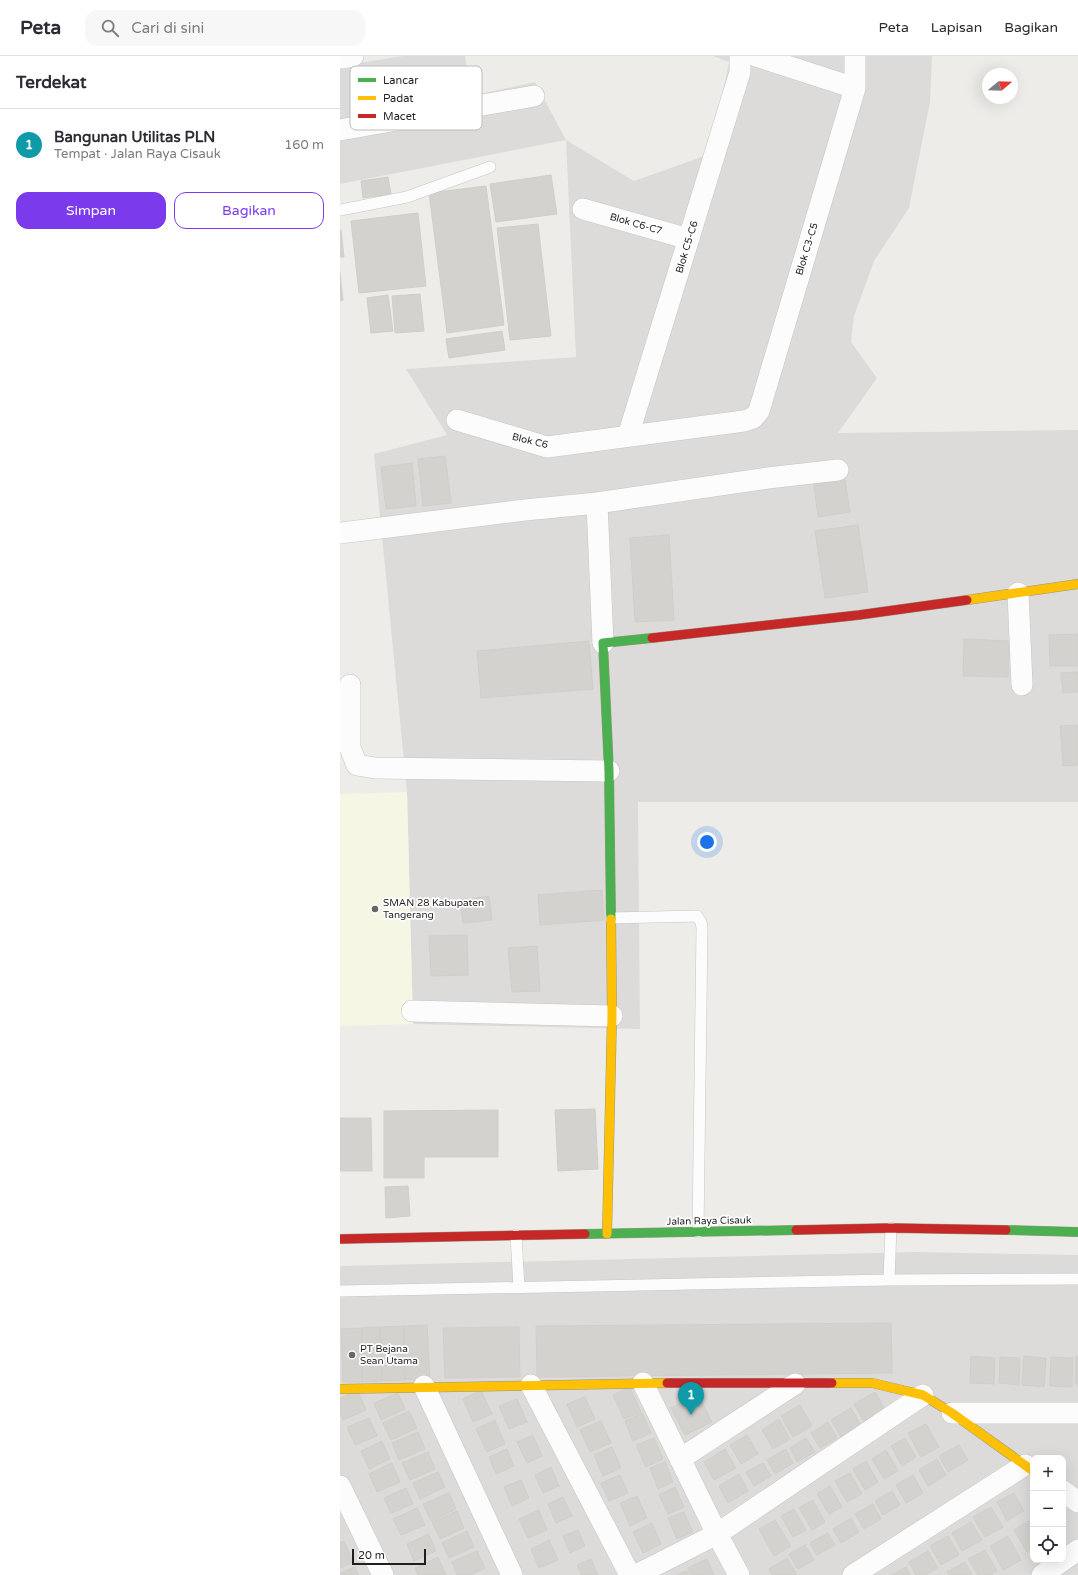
<!DOCTYPE html>
<html lang="id">
<meta charset="utf-8">
<style>
body{margin:0;font-family:"Varela Round",sans-serif;background:#f7f7f7;color:#2b2b33}
.controls{position:absolute;right:12px;bottom:12px;display:grid;overflow:hidden;border-radius:8px;box-shadow:0 4px 16px #0002}
.controls button{width:36px;height:36px;display:grid;place-items:center;padding:0;border:0;border-bottom:1px solid #e1e1e2;background:#fff;color:#2b2b33;font:20px sans-serif}
.compass{position:absolute;left:642px;top:12px;width:36px;height:36px;border-radius:50%;background:#fff;box-shadow:0 4px 16px #0002;rotate:71deg}
.scale{position:absolute;left:12px;bottom:10px;width:74px;box-sizing:border-box;padding-left:4px;border:2px solid #1f1f1f;border-top:0;font-size:11px;line-height:14px;white-space:nowrap;color:#1f1f1f;-webkit-text-stroke:3px #fff;paint-order:stroke}
.you{position:absolute;left:367px;top:786px;width:14px;height:14px;margin:-10px;border:3px solid #fff;border-radius:50%;background:#1a73e8;box-shadow:0 0 0 6px #1a73e833}
.badge{display:grid;place-items:center;width:26px;height:26px;border-radius:50%;background:#7c3aed;color:#fff;font-size:13px;font-weight:700}
.pin{position:absolute;translate:-50% -33px;filter:drop-shadow(0 1px 2px #0008)}
.pin::after{content:'';position:absolute;top:21px;width:14px;height:12px;background:inherit;clip-path:polygon(0 0,100% 0,50% 100%)}
.list{margin:0;padding:0;list-style:none}
h2{display:flex;justify-content:space-between;align-items:center;height:52px;margin:0;padding:0 16px;font-size:17px}
h2 small{font-size:13px;font-weight:400;color:#7c7c81}
.list li{display:grid;grid-template-columns:26px 1fr auto;gap:12px;align-items:center;box-sizing:border-box;height:72px;padding:0 16px;border-top:1px solid #e1e1e2}
.list b{display:block;font-size:15px;white-space:nowrap}
.list p{margin:0;font-size:13px;white-space:nowrap;color:#7c7c81}
.list em{font-size:13px;font-style:normal;color:#7c7c81}
.actions{display:flex;gap:8px;padding:12px 16px}
.actions a{flex:1;padding:9px 0;border:1px solid #7c3aed;border-radius:12px;text-align:center;font-size:14px;color:#7c3aed}
.actions .main{background:#7c3aed;color:#fff}
.icon{flex:none;width:22px;height:22px;fill:none;stroke:currentColor;stroke-width:2;stroke-linecap:round;stroke-linejoin:round}
.map{position:relative;flex:none;width:738px;height:1519px;overflow:hidden}
header{display:flex;align-items:center;gap:24px;box-sizing:border-box;height:56px;padding:0 20px;background:#fff;border-bottom:1px solid #e1e1e2}
header strong{font-size:19px}
nav{display:flex;gap:22px;margin-inline-start:auto;font-size:14px}
.search{width:280px;height:36px;background:#f7f7f7;display:flex;align-items:center;gap:10px;box-sizing:border-box;padding:0 14px;border-radius:12px;color:#7c7c81;font-size:15px}
main{display:flex}
aside{flex:1;background:#fff}
.map>svg:first-child{display:block}
.residential{fill:#dddbd9;fill-rule:evenodd}
.education{fill:#f6f6e4}
.building{fill:#d4d2cf;stroke:#d1ceca}
.lines{fill:none;stroke-linecap:round;stroke-linejoin:round}
.lane-casing{stroke:#c6c6c4;stroke-width:12}
.street-casing{stroke:#c6c6c4;stroke-width:22}
.fast-casing{stroke:#959780;stroke-width:10}
.slow-casing{stroke:#959780;stroke-width:10}
.jam-casing{stroke:#959780;stroke-width:10}
.lane{stroke:#fcfcfc;stroke-width:11}
.street{stroke:#fcfcfc;stroke-width:21}
.fast{stroke:#4caf50;stroke-width:9}
.slow{stroke:#ffc107;stroke-width:9}
.jam{stroke:#c62828;stroke-width:9}
.poi-dot{fill:#676765;stroke:#fff;stroke-width:1.5}
.labels{text-anchor:middle;dominant-baseline:central;stroke-width:3.5;stroke-linejoin:round;paint-order:stroke}
.street-label{font-size:10px;fill:#1f1f1f;stroke:#fff}
.poi-label{font-size:10px;fill:#1f1f1f;stroke:#fff;text-anchor:start}
.key{fill:#fff;stroke:#bcbcbc;stroke-width:1}
.key-label{font-size:11px;fill:#1f1f1f}
</style>
<header>
<strong>Peta</strong>
<div class="search"><svg class="icon" aria-label="search" viewBox="0 0 24 24"><circle cx="10" cy="10" r="6"/><path d="M15 15l6 6"/></svg>Cari di sini</div>
<nav><a>Peta</a><a>Lapisan</a><a>Bagikan</a></nav>
</header>
<main>
<aside>
<h2>Terdekat<small></small></h2>
<ul class="list">
<li><span class="badge" style="background:#0f9aa8">1</span><div><b>Bangunan Utilitas PLN</b><p>Tempat · Jalan Raya Cisauk</p></div><em>160 m</em></li>
</ul>
<div class="actions"><a class="main">Simpan</a><a>Bagikan</a></div>
</aside>
<div class="map">
<svg width="738" height="1519" viewBox="0 0 738 1519">
<rect width="100%" height="100%" fill="#eeece8"/>
<path class="residential" d="M63 0H125L131 40 195 26 226 84 294 125 370 98 389 6 373 0H592L590 46 569 152 534 205 514 260 511 286 537 322 498 377 738 374V746H298L300 973 73 968 67 736 34 398 107 379 66 313 236 301 226 84 0 128V10Z
M576 1196 738 1199V1519H0V1210ZM693 1402H723V1504H693Z"/>
<path class="education" d="M67 736 73 968 0 970V738Z"/>
<path class="building" d="M211 119 217 158 156 166 150 128Z
M48 121 51 138 23 142 21 125Z
M146 130 164 269 107 277 89 137Z
M78 157 86 230 19 237 11 165Z
M198 168 211 280 170 284 157 172Z
M0 174H1L4 201H0Z
M0 217 3 244 0 245Z
M80 238 84 275 55 277 52 240Z
M48 239 53 275 31 277 27 242Z
M162 275 165 294 109 302 106 283Z
M105 400 111 447 83 450 78 403Z
M72 407 76 450 46 453 41 411Z
M504 417 510 456 478 461 473 422Z
M518 469 528 536 485 542 475 475Z
M329 479 334 564 295 566 290 482Z
M738 578V610H710L709 579Z
M624 583 669 585 668 621 623 620Z
M249 585 253 633 141 642 137 595Z
M738 616V636L723 637 721 617Z
M738 669V709L723 710 720 670Z
M262 834 264 864 200 869 198 839Z
M149 840 152 864 123 867 120 844Z
M127 879 128 919 91 920 89 880Z
M197 890 200 935 172 936 168 892Z
M255 1053 258 1113 218 1115 215 1054Z
M158 1054V1101H84V1122H44V1055Z
M0 1062H31L32 1115H0Z
M68 1130 70 1160 46 1162 45 1131Z
M551 1267 552 1317 197 1321 196 1270Z
M87 1269 90 1323 65 1324 64 1270Z
M64 1270 65 1324 42 1325 40 1271Z
M40 1271 42 1325 22 1326V1272Z
M179 1271 180 1321 105 1322 103 1272Z
M22 1272V1326H3L1 1273Z
M631 1300 655 1302 654 1328 630 1327Z
M684 1300 706 1302 704 1331 682 1329Z
M736 1300 738 1301V1328H735Z
M660 1301 680 1302 679 1329 659 1327Z
M711 1301 733 1302 732 1331 710 1330Z
M290 1331 301 1356 284 1363 273 1339Z
M141 1334 152 1358 133 1366 123 1343Z
M18 1335 26 1354 3 1364 0 1356V1342Z
M535 1336 546 1355 525 1367 514 1348Z
M58 1337 65 1353 41 1364 34 1347Z
M358 1339 372 1366 345 1379 331 1352Z
M245 1341 255 1363 237 1371 227 1348Z
M177 1343 187 1366 169 1373 159 1350Z
M460 1349 472 1370 453 1381 441 1360Z
M511 1352 521 1369 501 1381 491 1364Z
M69 1355 77 1372 51 1384 43 1367Z
M302 1357 311 1377 293 1385 285 1365Z
M29 1362 37 1380 15 1389 7 1371Z
M439 1363 450 1383 433 1393 422 1374Z
M155 1364 165 1388 147 1396 136 1373Z
M261 1365 271 1387 250 1396 240 1374Z
M488 1366 497 1382 480 1392 471 1377Z
M586 1368 599 1391 581 1401 568 1377Z
M78 1376 85 1393 59 1404 52 1387Z
M193 1379 202 1400 187 1407 177 1386Z
M407 1379 418 1398 401 1408 390 1389Z
M314 1382 323 1403 306 1411 296 1389Z
M466 1382 475 1396 457 1406 450 1392Z
M565 1382 576 1401 562 1410 551 1390Z
M42 1385 50 1403 29 1413 21 1395Z
M619 1389 628 1404 608 1416 599 1400Z
M272 1391 281 1412 263 1420 254 1399Z
M167 1393 174 1410 156 1418 149 1401Z
M385 1393 396 1412 374 1424 364 1406Z
M446 1393 453 1407 435 1418 427 1404Z
M546 1394 558 1415 544 1423 532 1403Z
M88 1396 95 1413 70 1424 62 1407Z
M597 1403 606 1419 588 1430 579 1414Z
M526 1405 538 1426 525 1434 513 1413Z
M325 1406 333 1426 318 1433 310 1412Z
M52 1407 60 1426 37 1436 29 1418Z
M423 1407 431 1420 414 1430 406 1416Z
M211 1411 219 1430 203 1437 195 1419Z
M98 1416 105 1431 80 1443 73 1427Z
M510 1417 522 1438 507 1446 495 1425Z
M399 1418 408 1435 388 1447 379 1430Z
M280 1419 288 1437 269 1445 261 1427Z
M573 1419 583 1437 566 1447 556 1429Z
M181 1424 189 1442 172 1450 164 1431Z
M490 1430 502 1451 489 1458 477 1438Z
M335 1431 344 1451 328 1458 319 1439Z
M66 1432 73 1448 51 1457 44 1442Z
M552 1435 560 1449 543 1459 535 1445Z
M109 1437 116 1453 91 1465 83 1448Z
M674 1437 684 1455 667 1465 657 1446Z
M297 1440 307 1462 290 1470 280 1447Z
M223 1441 232 1460 216 1467 208 1448Z
M473 1444 485 1466 472 1474 459 1452Z
M533 1448 541 1463 524 1473 515 1458Z
M651 1451 663 1471 645 1481 633 1461Z
M77 1452 85 1469 61 1479 53 1463Z
M454 1453 466 1474 453 1481 441 1460Z
M199 1454 207 1474 188 1482 179 1463Z
M117 1455 124 1472 100 1483 92 1466Z
M344 1456 353 1476 337 1483 328 1462Z
M511 1462 519 1476 501 1487 493 1473Z
M435 1464 451 1490 434 1500 419 1473Z
M690 1464 693 1470V1493L687 1496 674 1474Z
M631 1466 642 1484 622 1495 612 1477Z
M312 1467 321 1488 303 1497 293 1476Z
M238 1474 245 1490 230 1497 223 1480Z
M127 1475 134 1491 109 1502 102 1487Z
M488 1477 495 1489 477 1499 470 1487Z
M89 1478 96 1495 74 1505 67 1488Z
M608 1480 619 1499 601 1509 590 1490Z
M668 1480 681 1504 663 1514 650 1490Z
M209 1484 218 1504 199 1512 191 1493Z
M4 1485 13 1506 0 1512V1487Z
M465 1489 474 1504 458 1513 449 1498Z
M645 1494 657 1515 651 1519H638L628 1503Z
M137 1495 145 1512 130 1519H117L112 1506Z
M588 1495 598 1512 586 1519H576L569 1506Z
M98 1501 106 1519H78L75 1512Z
M447 1502 457 1519H432L429 1513Z
M251 1503 258 1519H241L237 1509Z
M367 1503 374 1519H351L348 1512Z
M625 1506 632 1519H609L607 1516Z
M15 1511 19 1519H0V1517Z
M566 1511 570 1519H551Z
M347 1515 349 1519H337Z"/>
<g class="lines">
<g class="lane-casing">
<path id="lane" d="M0 154 67 141 150 111
M271 862 357 860 361 866 362 872 358 1176
M176 1179 179 1231
M549 1224 551 1172
M0 1235 549 1224 738 1223"/>
</g>
<g class="street-casing">
<path id="street" d="M416 0 515 32
M0 2 13 0
M0 74 194 40
M243 153 349 183
M117 364 207 391 404 365 413 362 419 355 515 32V0
M288 380 400 16V0
M257 447 263 587
M0 477 185 454 257 447 428 422 498 414
M678 537 682 629
M10 629V692L17 709 35 712 269 715
M72 955 272 960
M303 1327 377 1478 399 1519
M191 1329 290 1519
M84 1330 172 1519
M612 1357H738
M340 1403 455 1328
M0 1430 43 1519
M723 1435 738 1446
M296 1519 377 1478 583 1339
M513 1519 685 1409
M702 1519 738 1494"/>
</g>
<g class="fast-casing">
<path id="fast" d="M271 863 269 715 263 587 312 582
M666 1174 738 1176
M245 1178 456 1174"/>
</g>
<g class="slow-casing">
<path id="slow" d="M627 544 738 528
M267 1178 272 960 271 863
M492 1327H532L583 1339 612 1357 693 1415
M0 1333 327 1327"/>
</g>
<g class="jam-casing">
<path id="jam" d="M312 582 519 559 627 544
M456 1174 551 1172 666 1174
M0 1183 245 1178
M327 1327H492"/>
</g>
<use href="#lane" class="lane"/>
<use href="#street" class="street"/>
<use href="#fast" class="fast"/>
<use href="#slow" class="slow"/>
<use href="#jam" class="jam"/>
</g>
<g class="poi-dot">
<circle cx="35" cy="853" r="4"/>
<circle cx="12" cy="1299" r="4"/>
</g>
<g class="labels">
<g class="street-label">
<text transform="translate(296 168) rotate(16)">Blok C6-C7</text>
<text transform="translate(347 191) rotate(-73)">Blok C5-C6</text>
<text transform="translate(467 193) rotate(-73)">Blok C3-C5</text>
<text transform="translate(190 385) rotate(14)">Blok C6</text>
<text transform="translate(369 1165) rotate(-1)">Jalan Raya Cisauk</text>
</g>
<g class="poi-label">
<text x="43" y="847">SMAN 28 Kabupaten<tspan x="43" dy="12">Tangerang</tspan></text>
<text x="20" y="1293">PT Bejana<tspan x="20" dy="12">Sean Utama</tspan></text>
</g>
</g>
<rect x="10" y="10" width="132" height="64" rx="6" class="key"/>
<rect x="18" y="22" width="18" height="4" fill="#4caf50"/>
<rect x="18" y="40" width="18" height="4" fill="#ffc107"/>
<rect x="18" y="58" width="18" height="4" fill="#c62828"/>
<g class="key-label">
<text x="43" y="28">Lancar</text>
<text x="43" y="46">Padat</text>
<text x="43" y="64">Macet</text>
</g>
</svg>
<div class="controls">
<button>+</button>
<button>−</button>
<button><svg class="icon" aria-label="locate" viewBox="0 0 24 24"><circle cx="12" cy="12" r="6"/><path d="M12 2v4M12 18v4M2 12h4M18 12h4"/></svg></button>
</div>
<svg class="compass" viewBox="-18 -18 36 36"><path d="M0-13l5 13h-10z" fill="#e53935"/><path d="M0 13l5-13h-10z" fill="#7c7c81"/></svg>
<div class="scale">20 m</div>
<div class="you"></div>
<div class="pin badge" style="left:351px;top:1359px;background:#0f9aa8">1</div>
</div>
</main>
